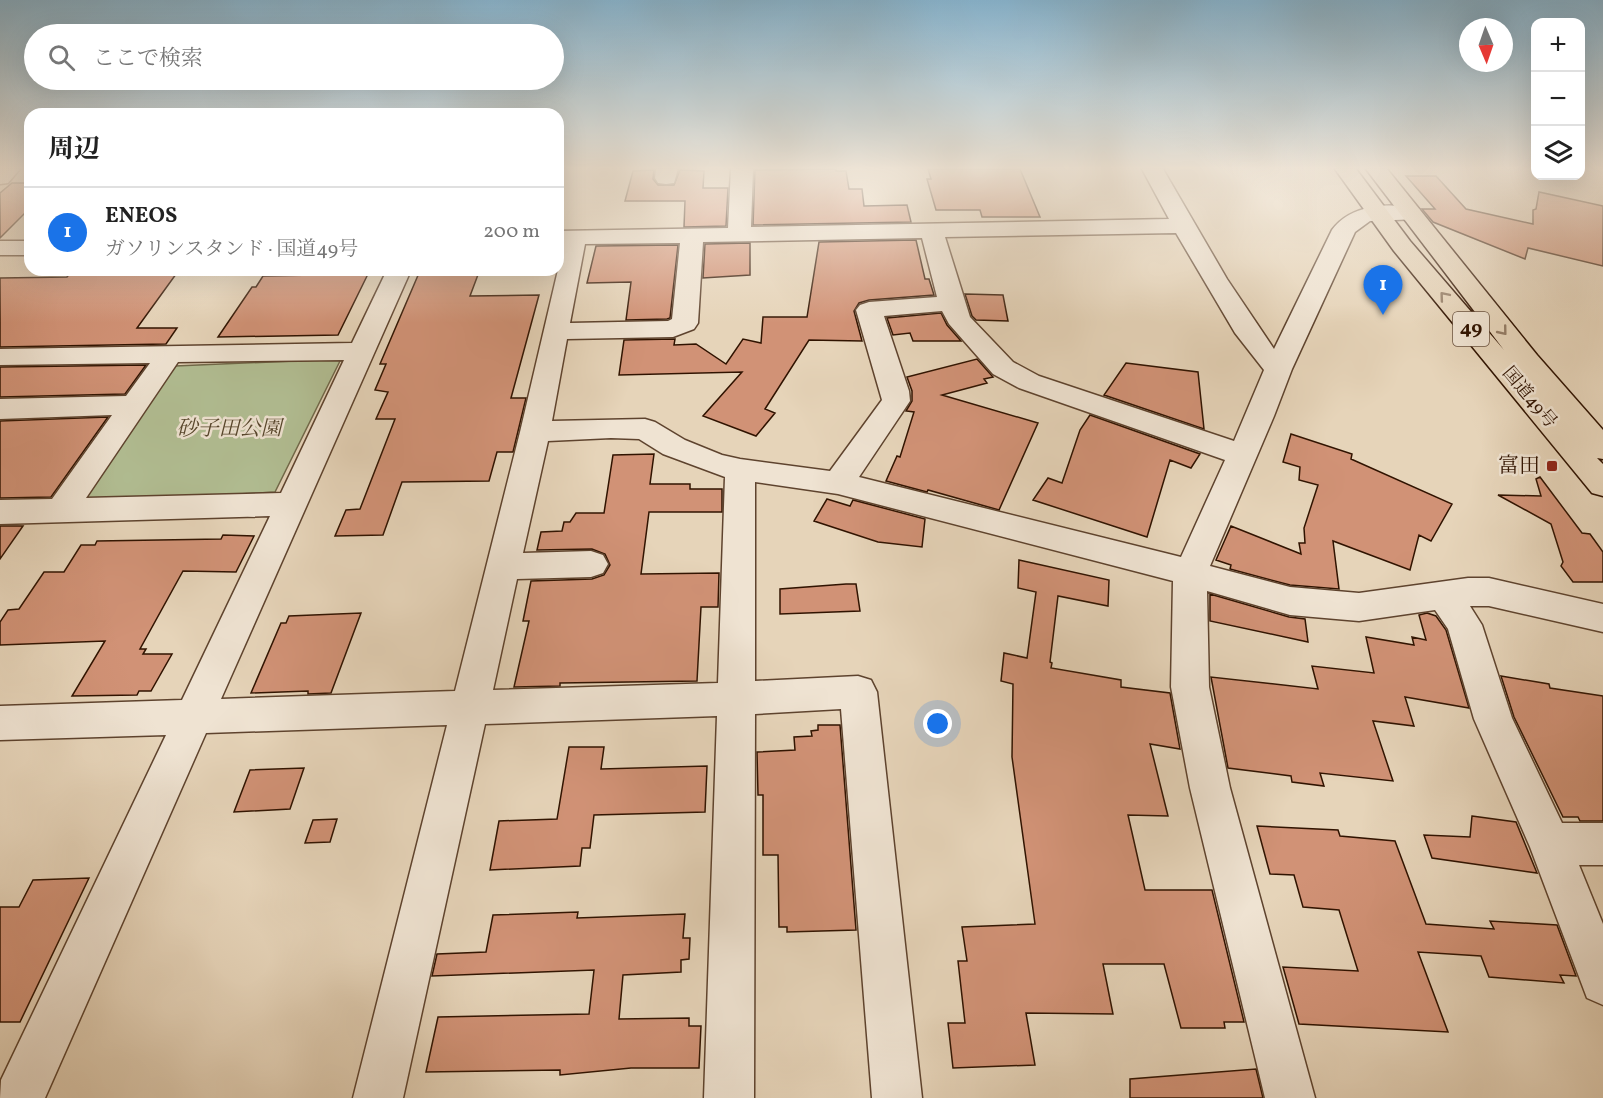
<!DOCTYPE html>
<html lang="ja">
<meta charset="utf-8">
<style>
body{margin:0;font-family:Vollkorn,"Noto Serif JP",serif;background:#f2f2f2;color:#222}
.controls{position:absolute;right:18px;top:18px;display:grid;overflow:hidden;border-radius:12px;box-shadow:0 6px 24px #0002}
.controls button{width:54px;height:54px;display:grid;place-items:center;padding:0;border:0;border-bottom:2px solid #e0e0e0;background:#fff;color:#222;font:30px sans-serif}
.compass{position:absolute;left:1459px;top:18px;width:54px;height:54px;border-radius:50%;background:#fff;box-shadow:0 6px 24px #0002;rotate:178deg}
.you{position:absolute;left:938px;top:724px;width:21px;height:21px;margin:-15px;border:4px solid #fff;border-radius:50%;background:#1a73e8;box-shadow:0 0 0 9px #1a73e833}
.badge{display:grid;place-items:center;width:39px;height:39px;border-radius:50%;background:#1a73e8;color:#fff;font-size:20px;font-weight:700}
.pin{position:absolute;translate:-50% -50px;filter:drop-shadow(0 2px 3px #0008)}
.pin::after{content:'';position:absolute;top:32px;width:21px;height:18px;background:inherit;clip-path:polygon(0 0,100% 0,50% 100%)}
.list{margin:0;padding:0;list-style:none}
h2{display:flex;justify-content:space-between;align-items:center;height:78px;margin:0;padding:0 24px;font-size:26px}
h2 small{font-size:20px;font-weight:400;color:#767676}
.list li{display:grid;grid-template-columns:39px 1fr auto;gap:18px;align-items:center;box-sizing:border-box;height:90px;padding:0 24px;border-top:2px solid #e0e0e0}
.list b{display:block;font-size:22px;white-space:nowrap}
.list p{margin:0;font-size:20px;white-space:nowrap;color:#767676}
.list em{font-size:20px;font-style:normal;color:#767676}
.icon{flex:none;width:33px;height:33px;fill:none;stroke:currentColor;stroke-width:2;stroke-linecap:round;stroke-linejoin:round}
.map{position:relative;flex:none;width:1603px;height:1098px;overflow:hidden}
.search{position:absolute;background:#fff;box-shadow:0 6px 24px #0002;left:24px;top:24px;width:540px;height:66px;display:flex;align-items:center;gap:15px;box-sizing:border-box;padding:0 21px;border-radius:33px;color:#767676;font-size:22px}
.panel{position:absolute;background:#fff;box-shadow:0 6px 24px #0002;left:24px;top:108px;width:540px;height:168px;border-radius:18px}
.map>svg:first-child{display:block}
.green{fill:#b1bd92;stroke:#706849;stroke-width:1.5}
.building{fill:#d19276;stroke:#301300;stroke-width:1.5}
.lines{fill:none;stroke-linecap:round;stroke-linejoin:round}
.minor-casing{stroke:#5e432e;stroke-width:3}
.highway-casing{stroke:#301300;stroke-width:3}
.minor{fill:#efe3d2;fill-rule:evenodd}
.highway{fill:#e6d4b9;fill-rule:evenodd}
.oneway{stroke:#947d66}
.poi-dot{fill:#8f2418;stroke:#efe3d2;stroke-width:2}
.labels{text-anchor:middle;dominant-baseline:central;stroke-width:5;stroke-linejoin:round;paint-order:stroke}
.far-street-label{font-size:18px;fill:#301300;stroke:#efe3d2}
.shield{fill:#efe3d2;stroke:#69513f;stroke-width:1.5}
.shield-label{font-size:20px;font-weight:bold;fill:#301300}
.park-label{font-size:21px;font-style:italic;fill:#57462c;stroke:#efe3d2}
.poi-label{font-size:21px;fill:#301300;stroke:#efe3d2;text-anchor:end}
</style>
<div class="map">
<svg width="1603" height="1098" viewBox="0 0 1603 1098">
<rect width="100%" height="100%" fill="#e6d4b9"/>
<filter id="stains"><feTurbulence type="fractalNoise" baseFrequency=".00333" numOctaves="4"/><feColorMatrix values="0 0 0 0 .2 0 0 0 0 .09 0 0 0 0 .02 0 0 0 .5 -.17"/></filter>
<radialGradient id="worn" r=".72"><stop offset=".6" stop-color="#630" stop-opacity="0"/><stop offset="1" stop-color="#630" stop-opacity=".3"/></radialGradient>
<path class="green" d="M341 359 275 492 81 503 175 366Z"/>
<path class="building" d="M836 169V171H846L849 189H862L864 206 907 205 911 222 753 225 755 170Z
M928 169H1020L1040 217H982L980 210H936L927 179H931Z
M654 170 653 179 658 185H674L680 170 704 171 703 188H728L726 226 684 227 685 201H625L633 171Z
M1406 176H1436L1466 209 1533 224V210L1536 209 1539 192 1603 206V266L1528 248 1525 259 1433 222 1422 209H1435Z
M12 183H30V208L0 238V193Z
M916 240 925 279H929L934 295 869 300 859 303 854 311 862 341 809 340 765 409 775 413 756 436 703 416 742 372 619 375 624 340 675 339 674 345 696 344 726 364 743 339 761 343 763 317H807L819 242Z
M750 243V275L703 278 705 244Z
M678 245 670 318 667 319 626 320 631 282 587 283 596 246Z
M82 270H179L137 328H177L166 344 0 347V278L67 277 71 272Z
M479 272 470 296 539 295 511 398H526L513 452H497L489 481 402 482 383 535 335 536 346 510 360 509 395 419H376L388 392 375 390 386 364H380L419 273Z
M368 274 338 335 218 337 252 287H256L263 276Z
M965 294 1003 295 1008 321 976 320 972 316Z
M941 313 947 325 961 341H913L910 333 893 335 887 318Z
M977 359 993 377 984 379 987 383 942 395 1038 423 999 510 928 490 927 492 886 481 897 456 900 457 914 412 906 411 912 401V391L907 377Z
M1126 363 1198 372 1204 429 1104 395Z
M146 365 125 394 0 397V367Z
M1090 415 1200 454 1191 468 1170 460 1147 537 1033 500 1048 478 1062 483 1080 430Z
M108 417 51 497 0 498V421Z
M1291 434 1352 454 1351 459 1452 504 1431 541 1419 535 1410 570 1333 541 1339 589 1290 585 1230 569 1231 565 1216 560 1231 526 1301 554 1299 543H1305L1304 528 1318 485 1299 480 1300 467 1283 462Z
M654 454 650 484H690V489H722V512H649L641 574 719 573 718 607H701L697 681 560 683V686L514 687 529 621H523L531 581 592 579 604 575 610 565 605 554 592 549 537 550 541 532 562 531 564 522H570L576 513H604L613 455Z
M1540 477 1582 533 1590 534 1603 552V582H1573L1561 566 1563 562 1551 524 1498 495 1541 496 1536 479Z
M827 499 850 506 853 500 925 519 922 547 878 542 814 521Z
M0 526H23L0 559Z
M223 535 254 536 236 572 183 571 140 649H146L143 654H172L151 691H139L137 695 72 696 105 641 0 645V622L8 610 19 609 44 572H64L81 545H95L97 541 221 539Z
M1019 560 1109 580 1108 606 1058 596 1050 662 1052 663 1051 668 1121 680V687L1170 693 1180 749 1150 744 1168 816 1128 815 1145 890H1212L1244 1022H1224L1225 1028H1181L1164 964H1103L1113 1014 1026 1013 1035 1065 953 1068 948 1023H965L958 961H967L962 927 1035 924 1012 757 1013 684 1001 681 1004 653 1027 658 1036 592 1018 588Z
M846 584H856L860 611 780 614V589Z
M1210 594 1289 617 1305 619 1308 642 1210 621Z
M361 613 331 693 308 694V691L251 693 281 623H286L289 616Z
M1427 613 1436 616 1446 630 1469 708 1405 697 1414 726 1373 721 1393 781 1320 773 1324 786 1292 782 1291 776 1228 768 1211 677 1318 689 1312 666 1374 673 1366 637 1414 645 1412 637 1426 640 1419 615Z
M1501 676 1549 684 1550 688 1603 696V821H1580L1578 817H1563L1514 717Z
M818 725H840L856 930 787 932V927H779L778 855H763V795H758L757 752 795 750 794 737 812 736 811 731 818 730Z
M569 747H604L601 769 707 766 705 812 594 815 590 848H582L580 866 490 870 499 821 557 819Z
M304 768 290 809 234 812 250 770Z
M1472 816 1516 822 1537 873 1432 858 1424 835 1470 837Z
M337 819 330 842 305 843 313 820Z
M1257 826 1338 830 1340 836 1395 841 1426 924 1494 929 1490 921 1557 925 1576 976 1560 975 1564 983 1489 977 1481 956 1418 952 1448 1032 1299 1024 1283 967 1358 971 1339 910 1303 907 1294 875 1270 874Z
M89 878 20 1022H0V907H19L33 880Z
M578 912 577 918 685 914 683 938H690L689 959 681 960V972L623 975 619 1019 689 1018V1026H701L699 1068H631L560 1075V1070L426 1072 438 1017 589 1014 594 970 432 976 437 954 486 952 493 915Z
M1256 1069 1263 1098H1130V1079Z"/>
<g class="lines">
<g class="minor-casing">
<path id="minor" d="M0 169H20L8 183 0 184Z
M656 169H678L674 183 666 184 658 183 655 178Z
M731 169H753L751 227 1169 219 1142 169H1163L1227 279 1274 349 1332 230C1351 204 1390 202 1419 209L1422 214 1419 219 1370 221 1355 232 1292 369 1274 416 1210 566 1290 587 1359 593 1468 578H1489L1603 604V632L1489 606H1470L1482 625 1512 718 1562 823H1603V865H1579L1603 924V1005L1587 998 1530 847 1474 719 1448 629 1435 610 1359 621 1290 615 1207 591 1209 687 1230 788 1315 1098H1265L1190 788 1171 687 1173 581 838 494 755 482V681L858 676 871 680 877 692 922 1098H872L841 709 755 714 754 1098H704L717 716 485 724 403 1098H353L447 725 206 733 45 1098H0L1 1080 166 735 0 740V706L182 700 270 516 0 524V500L52 499 112 415 0 419V399L126 396 150 363 0 365V349L352 343 387 270H411L221 699 455 691 520 432 558 270 562 245H558V231L728 228ZM1176 233 1235 333 1264 370 1234 441 1039 376 1013 362 970 317 945 237ZM922 238 937 297 869 302 860 305 856 310 882 400 830 471 740 459 722 455 685 440 655 422 645 419 552 421 567 339 673 337 694 329 698 323 703 242ZM680 243 672 319 668 321 570 323 585 244ZM942 311 949 324 993 374 1019 388 1225 460 1181 557 859 477 910 401 909 391 884 316ZM344 360 281 493 86 498 178 362ZM611 438 639 439 663 454 725 477 718 683 493 690 517 579 591 577 603 573 608 564 603 555 591 551 523 553 548 441Z
M0 241H30V255H0Z"/>
</g>
<g class="highway-casing">
<path id="highway" d="M1335 169H1356L1410 241 1504 350 1366 169H1387L1537 355 1603 430V459L1597 458 1603 464V496L1592 493 1394 251Z"/>
</g>
<use href="#minor" class="minor"/>
<use href="#highway" class="highway"/>
</g>
<defs><path id="oneway-chevron" d="M-2-3.5L2.5 0L-2 3.5" fill="none" stroke-width="1.6" stroke-linecap="round" stroke-linejoin="round" transform="scale(1.5)"/></defs>
<g class="oneway">
<use href="#oneway-chevron" transform="translate(1444 296) rotate(-130)"/>
<use href="#oneway-chevron" transform="translate(1503 331) rotate(51)"/>
</g>
<linearGradient id="sky" x2="0" y2="1"><stop stop-color="#87b6d2"/><stop offset="0.52" stop-color="#f4ece0"/><stop offset="1" stop-color="#f4ece0" stop-opacity="0"/></linearGradient>
<rect width="1603" height="323" fill="url(#sky)"/>
<rect class="poi-dot" x="1546" y="460" width="12" height="12" rx="3"/>
<g class="labels">
<g class="far-street-label">
<text transform="translate(1529 398) rotate(50)">国道49号</text>
</g>
<rect class="shield" x="1453" y="312" width="36" height="34" rx="4.5"/>
<g class="shield-label">
<text x="1471" y="329">49</text>
</g>
<g class="park-label">
<text x="229" y="429">砂子田公園</text>
</g>
<g class="poi-label">
<text x="1540" y="466">富田</text>
</g>
</g>
<rect width="100%" height="100%" filter="url(#stains)"/>
<rect width="100%" height="100%" fill="url(#worn)"/>
</svg>
<div class="controls">
<button>+</button>
<button>−</button>
<button><svg class="icon" aria-label="layers" viewBox="0 0 24 24"><path d="M12 4l9 5-9 5-9-5zM3 14l9 5 9-5"/></svg></button>
</div>
<svg class="compass" viewBox="-18 -18 36 36"><path d="M0-13l5 13h-10z" fill="#e53935"/><path d="M0 13l5-13h-10z" fill="#767676"/></svg>
<div class="you"></div>
<div class="pin badge" style="left:1383px;top:315px">1</div>
<div class="search"><svg class="icon" aria-label="search" viewBox="0 0 24 24"><circle cx="10" cy="10" r="6"/><path d="M15 15l6 6"/></svg>ここで検索</div>
<section class="panel">
<h2>周辺<small></small></h2>
<ul class="list">
<li><span class="badge">1</span><div><b>ENEOS</b><p>ガソリンスタンド · 国道49号</p></div><em>200 m</em></li>
</ul>
</section>
</div>
